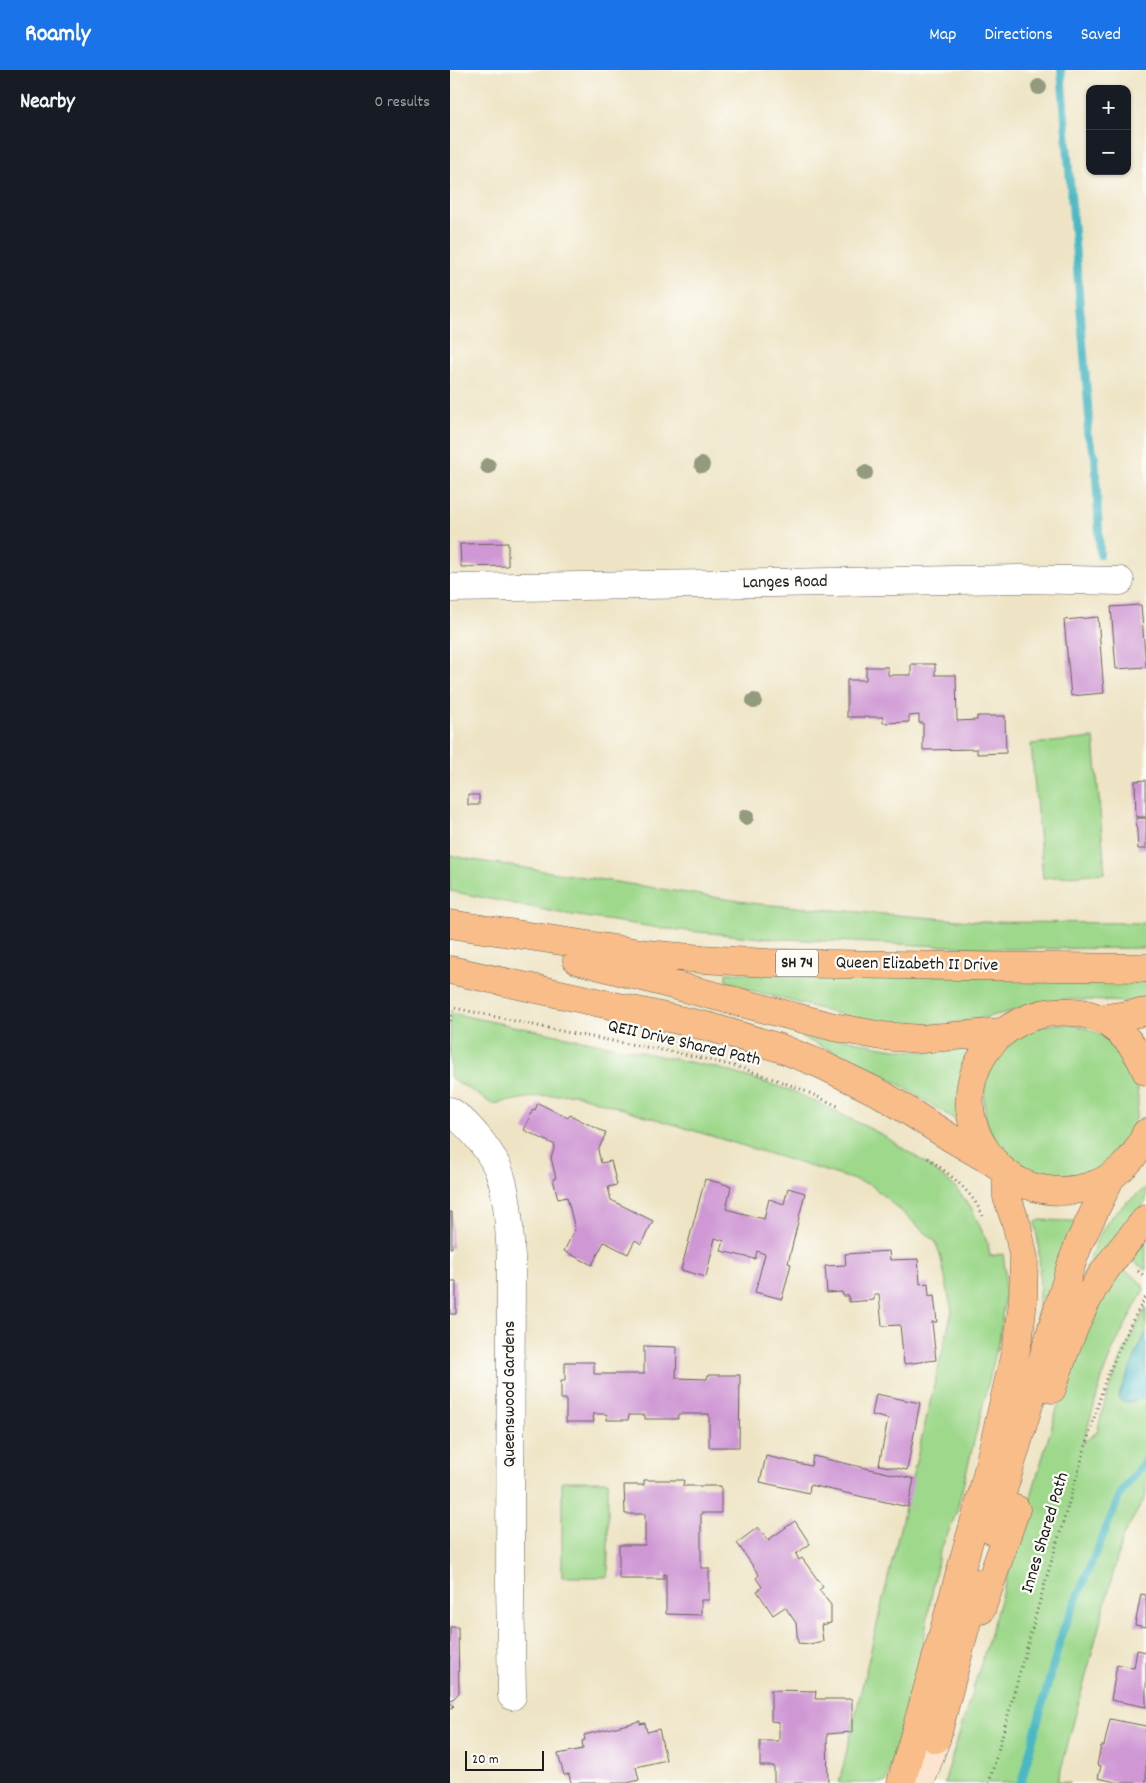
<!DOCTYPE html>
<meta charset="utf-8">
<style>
body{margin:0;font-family:Dekko,sans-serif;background:#20242c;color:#f1f3f6}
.controls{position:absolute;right:15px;top:15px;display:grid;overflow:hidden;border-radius:10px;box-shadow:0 1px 4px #0004}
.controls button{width:45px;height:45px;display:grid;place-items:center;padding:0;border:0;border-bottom:1px solid #363941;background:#171b24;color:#f1f3f6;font:25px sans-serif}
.scale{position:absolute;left:15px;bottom:12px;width:79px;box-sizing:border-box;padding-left:5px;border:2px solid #1c1c1c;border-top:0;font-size:14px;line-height:18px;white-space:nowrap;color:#1c1c1c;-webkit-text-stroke:4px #fdfcf7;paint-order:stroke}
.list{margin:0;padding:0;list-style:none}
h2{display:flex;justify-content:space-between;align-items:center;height:65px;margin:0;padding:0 20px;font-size:21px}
h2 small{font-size:16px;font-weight:400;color:#9ea1a6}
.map{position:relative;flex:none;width:696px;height:1713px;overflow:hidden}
header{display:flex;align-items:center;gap:30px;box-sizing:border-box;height:70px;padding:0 25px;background:#1a73e8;color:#fff}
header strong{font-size:24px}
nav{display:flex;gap:28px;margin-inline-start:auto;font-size:18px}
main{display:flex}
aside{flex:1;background:#171b24}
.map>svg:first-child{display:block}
.green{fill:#9ed88b;stroke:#5d7a54}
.water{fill:#4ab8c4;stroke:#336a70}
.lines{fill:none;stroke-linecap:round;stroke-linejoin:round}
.stream{stroke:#4ab8c4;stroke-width:8}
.building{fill:#cf97d4}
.street-casing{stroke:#666257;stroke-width:29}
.secondary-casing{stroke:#666257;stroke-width:29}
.highway-casing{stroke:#666257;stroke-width:29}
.path{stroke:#666257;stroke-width:3;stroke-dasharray:1 4;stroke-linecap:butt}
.street{stroke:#fff;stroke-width:28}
.secondary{stroke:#fce5d0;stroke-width:28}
.highway{stroke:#f8bd89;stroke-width:28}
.tree{fill:#949a7e}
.labels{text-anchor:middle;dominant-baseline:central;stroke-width:4.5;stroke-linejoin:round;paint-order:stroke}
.shield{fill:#fdfcf7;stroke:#605f5e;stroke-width:1}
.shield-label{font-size:16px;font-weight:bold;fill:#1c1c1c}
.street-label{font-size:18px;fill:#1c1c1c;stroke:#fdfcf7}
</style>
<header>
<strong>Roamly</strong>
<nav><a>Map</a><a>Directions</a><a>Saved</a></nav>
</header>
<main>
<aside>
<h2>Nearby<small>0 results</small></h2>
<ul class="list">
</ul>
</aside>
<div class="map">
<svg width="696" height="1713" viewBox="0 0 696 1713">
<rect width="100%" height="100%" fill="#fdfcf7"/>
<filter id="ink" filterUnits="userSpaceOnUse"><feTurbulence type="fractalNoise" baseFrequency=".02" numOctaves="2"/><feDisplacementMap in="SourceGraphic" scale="10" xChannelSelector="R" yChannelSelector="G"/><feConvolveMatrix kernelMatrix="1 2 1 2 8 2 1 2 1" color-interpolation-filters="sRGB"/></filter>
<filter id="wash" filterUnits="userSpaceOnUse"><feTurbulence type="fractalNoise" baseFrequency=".0096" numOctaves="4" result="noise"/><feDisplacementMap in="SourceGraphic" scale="20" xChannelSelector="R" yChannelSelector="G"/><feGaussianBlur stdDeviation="1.12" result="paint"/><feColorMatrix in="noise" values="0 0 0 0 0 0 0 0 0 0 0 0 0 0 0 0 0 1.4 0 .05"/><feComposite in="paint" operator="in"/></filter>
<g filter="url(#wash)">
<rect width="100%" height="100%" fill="#eee4c5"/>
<path class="green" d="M644 668 655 803 593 808 581 674Z
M0 785 23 790 309 834 534 852 696 853V878L559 879 312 868 217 859 115 844 0 821Z
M276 903 696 908V930L677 932 613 929 520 951 474 956H452L404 948 300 920 276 911Z
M0 943 268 998 340 1020 362 1030 431 1064 474 1092 503 1115 521 1137 538 1174 540 1186 553 1184 555 1198V1224L550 1266 506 1444 489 1484 468 1601 436 1713H389L502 1241 490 1184 485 1171 421 1115 124 1024 89 1026 42 1034 0 1007Z
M534 1031a77 77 0 1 1 154 0a77 77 0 1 1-154 0Z
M355 959C414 973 458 988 520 979L521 981 510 1047 506 1050 429 1002 353 968Z
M696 1117V1132L679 1151 631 1215C639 1189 648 1158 669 1139 677 1131 688 1125 696 1117Z
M590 1150 623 1151 627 1155 579 1292C589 1246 594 1201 585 1153Z
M696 1168V1200L680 1189Z
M673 1199C681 1205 691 1210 694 1219L663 1279 654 1302 633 1373 647 1362 654 1335 671 1288 696 1237V1262L678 1333 696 1327V1426L673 1466 608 1711 620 1713H494L534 1584 615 1312 639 1255 654 1228Z
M112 1411H158V1507H112Z"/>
<path class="water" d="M696 1262V1327L678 1333 672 1332 669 1328 670 1321Z"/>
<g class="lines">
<path class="stream" d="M611 0 639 347 637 363 645 386 650 484
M571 1713 612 1563 671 1423 696 1389"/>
</g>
<g id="blocks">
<path class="building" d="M58 473V496L11 497 10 474Z
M691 535 696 597 666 599 661 537Z
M648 547 654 623 621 626 614 550Z
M461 594H485V605H506L507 651 527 650V646H555L556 683 527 684V679L473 680V653H469V645L459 646V652L433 653V647H397V610H416V597H438V605H461Z
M696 710V747H686L685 711Z
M18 725H29V735H18Z
M686 748H696V779H688Z
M88 1033 118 1048 120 1045 156 1063 148 1080 151 1093 161 1091 167 1115 158 1117 161 1130 203 1151 191 1174 185 1170 178 1184 154 1172 142 1195 114 1181 125 1159 117 1127 108 1129 103 1109 106 1108 101 1088 105 1075 74 1060 83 1039 85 1040Z
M255 1109 281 1116 276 1139 314 1149 319 1129 334 1134 338 1118 355 1123 338 1193 341 1194 332 1229 305 1222 315 1184 307 1181 305 1189 271 1181 274 1171 265 1168 256 1207 231 1200Z
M0 1142H2V1178H0Z
M439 1181 440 1190 468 1189 470 1214 478 1213 479 1226 484 1225 487 1252H482L486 1290 454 1294 450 1255 432 1256 429 1224H424V1230L399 1232V1226H393L392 1222 377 1223 375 1196 396 1195 395 1184Z
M0 1211H6V1244H0Z
M194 1276 227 1277 226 1308 257 1309 258 1305H290L289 1377H259V1344H228V1349H195V1345H179L178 1350H157V1344H143L144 1352H116V1329H111V1311H115V1292H144V1304H194Z
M426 1324 470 1333 457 1400 429 1395 438 1349 422 1345Z
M316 1386 361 1396 363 1386 464 1409 458 1437 360 1415 359 1423 310 1412Z
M194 1410H234L233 1416H271V1443H251V1498H259V1530H251V1545L216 1544V1504H214V1509H169V1475H195V1444H175L174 1415H194Z
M345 1451 360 1474 346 1484 349 1490 352 1488 373 1517 369 1520 381 1535V1553L371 1555 373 1571 360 1574 348 1573 346 1553 335 1537 323 1545 307 1521 312 1517 306 1508 309 1505 287 1473 308 1457 318 1470Z
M691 1524 696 1525V1557L685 1555Z
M0 1557H8L9 1623 0 1632 4 1636 0 1639Z
M687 1580 696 1582V1637L661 1630 667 1594 684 1598Z
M321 1620 366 1621 365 1629H402V1662L377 1664 378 1713H324V1696H310V1671H329V1652L321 1651Z
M660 1649 696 1656V1713H670L648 1708 651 1696 647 1695 651 1676H654Z
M190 1651V1654L195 1653 197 1662 209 1659 216 1690 186 1697 189 1710 178 1713H121L119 1704 114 1705 108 1684 133 1679 132 1671 135 1670 134 1665Z"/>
</g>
</g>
<g filter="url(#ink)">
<use href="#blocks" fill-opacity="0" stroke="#666257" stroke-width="1"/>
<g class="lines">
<g class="street-casing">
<path id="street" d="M0 518 570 509 670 511
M0 1041C20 1055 44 1084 51 1107 59 1133 59 1161 61 1188L60 1514 62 1626"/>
</g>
<g class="secondary-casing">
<path id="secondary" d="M470 1713 486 1669"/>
</g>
<g class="highway-casing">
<path id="highway" d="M0 854 197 884 252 889 318 893 508 896 696 898
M127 890 384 957 432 966 471 969 551 962
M0 900 260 957 330 978 370 994 433 1025 501 1068 544 1093
M649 949 696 942
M696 1001C684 970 657 944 623 942 545 935 490 1017 537 1082 547 1097 560 1108 577 1115 597 1122 617 1123 637 1117 664 1110 686 1089 696 1063
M602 1319C614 1281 628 1243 649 1209 663 1188 680 1168 696 1149
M541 1460 622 1192 630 1171 661 1107
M531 1540 566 1439
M486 1669 527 1513
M451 1713 533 1421 569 1266 573 1231 574 1189 567 1156 557 1127 556 1103"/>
</g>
<path class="path" d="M0 937 130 965 234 984 292 998 346 1017 390 1037
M0 951 3 938
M478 1088C499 1104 522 1121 533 1146
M688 1201 696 1207
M539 1713 590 1530 655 1311 680 1255 696 1227"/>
<use href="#street" class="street"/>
<use href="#secondary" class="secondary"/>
<use href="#highway" class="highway"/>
</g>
<g class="tree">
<circle cx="589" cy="17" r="8"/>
<circle cx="252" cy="395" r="8"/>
<circle cx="38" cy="396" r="8"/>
<circle cx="415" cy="403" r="8"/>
<circle cx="304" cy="631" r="8"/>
<circle cx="296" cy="747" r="8"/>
</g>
</g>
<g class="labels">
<rect class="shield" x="326" y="879.5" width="42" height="27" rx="4"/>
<g class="shield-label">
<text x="347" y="893">SH 74</text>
</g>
<g class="street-label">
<text transform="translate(335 513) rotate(-1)">Langes Road</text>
<text transform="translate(467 895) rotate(1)">Queen Elizabeth II Drive</text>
<text transform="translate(234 974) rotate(13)">QEII Drive Shared Path</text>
<text transform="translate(60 1324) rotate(-90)">Queenswood Gardens</text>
<text transform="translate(596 1463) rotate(-73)">Innes Shared Path</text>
</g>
</g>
</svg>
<div class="controls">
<button>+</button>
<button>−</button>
</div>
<div class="scale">20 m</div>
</div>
</main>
